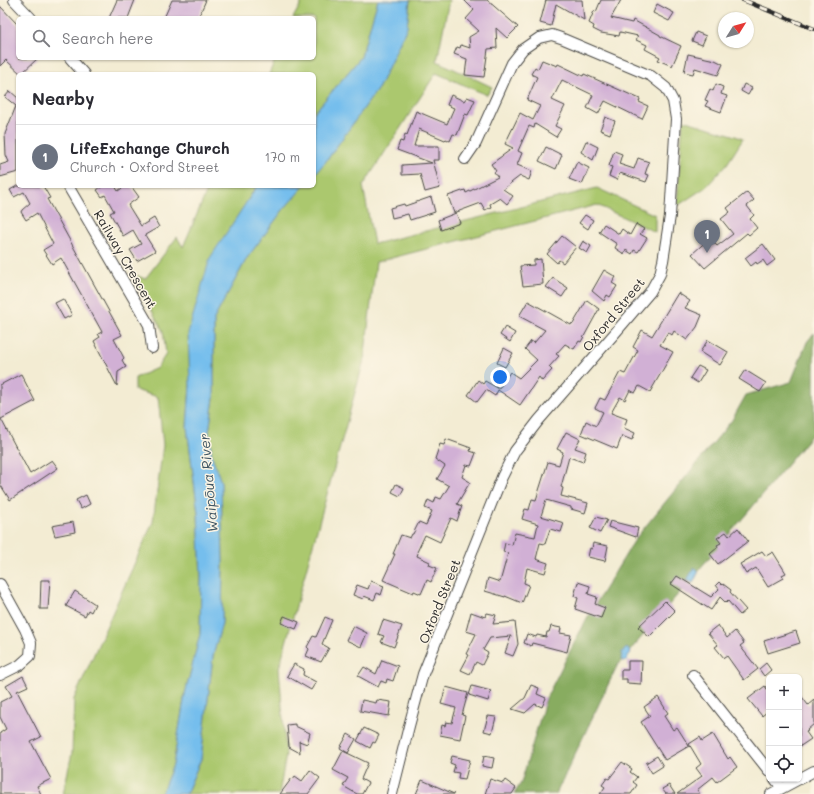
<!DOCTYPE html>
<meta charset="utf-8">
<style>
body{margin:0;font-family:Mali,sans-serif;background:#f7f7f7;color:#2b2b33}
.controls{position:absolute;right:12px;bottom:12px;display:grid;overflow:hidden;border-radius:6px;box-shadow:0 1px 3px #0004}
.controls button{width:36px;height:36px;display:grid;place-items:center;padding:0;border:0;border-bottom:1px solid #e1e1e2;background:#fff;color:#2b2b33;font:20px sans-serif}
.compass{position:absolute;left:718px;top:12px;width:36px;height:36px;border-radius:50%;background:#fff;box-shadow:0 1px 3px #0004;rotate:53deg}
.you{position:absolute;left:500px;top:377px;width:14px;height:14px;margin:-10px;border:3px solid #fff;border-radius:50%;background:#1a73e8;box-shadow:0 0 0 6px #1a73e833}
.badge{display:grid;place-items:center;width:26px;height:26px;border-radius:50%;background:#7c3aed;color:#fff;font-size:13px;font-weight:700}
.pin{position:absolute;translate:-50% -33px;filter:drop-shadow(0 1px 2px #0008)}
.pin::after{content:'';position:absolute;top:21px;width:14px;height:12px;background:inherit;clip-path:polygon(0 0,100% 0,50% 100%)}
.list{margin:0;padding:0;list-style:none}
h2{display:flex;justify-content:space-between;align-items:center;height:52px;margin:0;padding:0 16px;font-size:17px}
h2 small{font-size:13px;font-weight:400;color:#7c7c81}
.list li{display:grid;grid-template-columns:26px 1fr auto;gap:12px;align-items:center;box-sizing:border-box;height:64px;padding:0 16px;border-top:1px solid #e1e1e2}
.list b{display:block;font-size:15px;white-space:nowrap}
.list p{margin:0;font-size:13px;white-space:nowrap;color:#7c7c81}
.list em{font-size:13px;font-style:normal;color:#7c7c81}
.icon{flex:none;width:22px;height:22px;fill:none;stroke:currentColor;stroke-width:2;stroke-linecap:round;stroke-linejoin:round}
.map{position:relative;flex:none;width:814px;height:794px;overflow:hidden}
.search{position:absolute;background:#fff;box-shadow:0 1px 3px #0004;left:16px;top:16px;width:300px;height:44px;display:flex;align-items:center;gap:10px;box-sizing:border-box;padding:0 14px;border-radius:6px;color:#7c7c81;font-size:15px}
.panel{position:absolute;background:#fff;box-shadow:0 1px 3px #0004;left:16px;top:72px;width:300px;height:116px;border-radius:6px}
.map>svg:first-child{display:block}
.green{fill:#abc86e;stroke:#6b7a4c}
.forest{fill:#88ac61;stroke:#5a6c46}
.water{fill:#74beed;stroke:#50748c}
.building{fill:#d1b0d5}
.lines{fill:none;stroke-linecap:round;stroke-linejoin:round}
.minor-casing{stroke:#494844;stroke-width:12}
.minor{stroke:#fff;stroke-width:10}
.rail-casing{stroke:#2b2b2b;stroke-width:4.5}
.rail{stroke:#fcf5e5;stroke-width:3;stroke-dasharray:9;stroke-linecap:butt}
.labels{text-anchor:middle;dominant-baseline:central;stroke-width:3;stroke-linejoin:round;paint-order:stroke}
.street-label{font-size:13px;fill:#2b2b2b;stroke:#fcf5e5}
.water-label{font-size:14px;font-style:italic;fill:#415765;stroke:#fcf5e5}
</style>
<div class="map">
<svg width="814" height="794" viewBox="0 0 814 794">
<rect width="100%" height="100%" fill="#fcf5e5"/>
<filter id="ink" filterUnits="userSpaceOnUse"><feTurbulence type="fractalNoise" baseFrequency=".025" numOctaves="2"/><feDisplacementMap in="SourceGraphic" scale="8" xChannelSelector="R" yChannelSelector="G"/><feConvolveMatrix kernelMatrix="1 2 1 2 8 2 1 2 1" color-interpolation-filters="sRGB"/></filter>
<filter id="wash" filterUnits="userSpaceOnUse"><feTurbulence type="fractalNoise" baseFrequency=".012" numOctaves="4" result="noise"/><feDisplacementMap in="SourceGraphic" scale="16" xChannelSelector="R" yChannelSelector="G"/><feGaussianBlur stdDeviation="0.9" result="paint"/><feColorMatrix in="noise" values="0 0 0 0 0 0 0 0 0 0 0 0 0 0 0 0 0 1.4 0 .05"/><feComposite in="paint" operator="in"/></filter>
<g filter="url(#wash)">
<rect width="100%" height="100%" fill="#f3ecd3"/>
<path class="green" d="M303 0H378L361 57 314 113V74H269L276 58H314V18H293Z
M410 0H449L437 61 492 87 487 95 436 73 363 186 374 244 597 188 655 215V232L597 205 376 262 364 360 279 668 286 755 279 794H186L201 759 213 656 222 623 223 561 221 482 212 456 209 432 214 398V319L247 258 283 210 304 186H314V175L327 160 379 87 407 27Z
M683 120 733 135 743 139 727 164 706 187 677 206Z
M209 186H257L251 194 190 386 187 427 198 513 201 577 200 634 185 694 173 765 161 794H63L72 753 74 699 153 522 163 445 158 397 135 390V378L157 368 166 354 163 331 131 273 145 279 177 237 183 247Z"/>
<path class="forest" d="M814 333V432L754 505 617 666 556 794H514L521 783 546 698 587 618 636 538 732 420 746 395 791 382 807 342Z"/>
<path class="water" d="M378 0H410L407 27 379 87 327 160 314 175V113L361 57Z
M257 186H304L283 210 247 258 214 319V398L209 432 212 456 221 482 223 561 222 623 213 656 201 759 186 794H161L173 765 185 694 200 634 201 577 198 513 187 427 190 386 188 333 210 258Z
M694 568 699 571 693 583 687 580Z
M627 648 631 653 628 656 627 661H623L621 660 622 652Z"/>
<g id="blocks">
<path class="building" d="M117 0H135L128 18H109Z
M172 0H206L198 18H164Z
M464 0H487L518 27 507 38 496 28 497 48 488 49 484 77 465 75 467 59 454 54 457 47 460 48 461 45 470 48 469 37 479 31 466 19 474 10Z
M546 0H582L584 20 556 4 551 26 540 23Z
M601 0H621L611 18 632 23 633 20 660 35V36L681 46 672 66 658 60 660 57 645 49 647 45 636 40 638 36 620 32 619 36 601 33 593 29 594 26 589 23 594 11 596 12Z
M657 4 674 13 669 21 653 13Z
M0 6 18 25V58H38L21 74 6 60 0 66Z
M696 32 706 36 702 45 692 41Z
M688 54 715 60 723 64 718 75 695 68 693 74 684 72Z
M542 60 557 66 558 64 583 76 584 74 640 99 639 102 648 106 642 119 605 101 598 114 587 108 593 95 562 80 552 100 565 106 555 126 561 129 556 137 535 124 534 128 529 126 518 151 522 153 517 165 532 171 529 180 520 176 503 189 513 196 507 204 500 198 490 204 491 207 485 210 481 203 454 213 448 196 465 190 466 193 498 177 494 172 496 171 491 164 513 148 505 144 520 113 533 120 540 106 527 100 537 77 531 74 535 67 538 69Z
M716 84 723 87 721 94 727 96 721 112 705 106 708 101 705 100 710 89 713 91Z
M744 84 752 88 748 95 741 91Z
M10 91 18 98V172L0 177V165L9 162 6 155 5 134 16 106 5 97Z
M451 95 464 101 467 97 475 100 468 115 465 114 457 135 453 134 450 141 446 139 445 140 419 129 414 146H439V160H433L440 188 425 192 420 174 402 175V165L432 163 397 150 400 141 403 142 405 134 407 135 416 111 447 124 454 108 447 105Z
M605 117 615 121 610 134 600 130Z
M586 141 598 147 593 160 581 152Z
M546 147 562 155 556 169 539 161Z
M614 151 622 154 619 164 634 169 638 158 649 162 645 174 649 175 646 182 620 173 617 180 609 176 612 167 609 166Z
M577 162 589 168 582 184 569 179Z
M17 186H43L50 198 47 199 122 335 114 339 124 358 122 360 126 367 118 372 117 386 94 341 100 337 98 334 102 332 101 330 61 258 52 264 43 250 53 244 37 213 26 220 21 212 22 210 30 203 24 192 14 197 10 190Z
M103 186H115L118 191 125 186H131L139 197 128 205 141 226 154 218 159 227 145 235 155 251 137 261 130 250 141 244 133 230 123 236 110 213 114 211 105 195 102 197 97 190Z
M747 192 754 200 747 206 754 215 750 219 757 228 749 235 747 233 705 268 692 254 710 238 717 246 733 234 721 219 730 212 727 208Z
M431 197 435 212 410 220 408 214 392 218 390 208 404 204 405 206Z
M456 213 460 223 441 230 438 220Z
M585 215 593 220 588 229 579 223Z
M604 224 619 234 622 229 630 235 636 224 644 229 640 234 647 238 638 252 634 250 632 254 626 250 624 254 615 248 617 244 599 232Z
M562 236 576 247 563 263 559 260 557 263 547 254Z
M583 241 591 246 587 253 579 248Z
M763 244 775 260 767 266 763 260 757 264 756 262 751 266 745 258Z
M541 259 543 284 523 286 520 266 534 265V260Z
M604 270 616 277 612 283 617 286 610 297 607 295 604 301 592 291Z
M553 278 568 288 562 297 546 287Z
M678 293 690 301 685 308 702 315 697 327 687 340 674 331 672 335 668 332 660 345 673 352 650 392 639 386 635 393 630 390 625 400 620 397 611 413 627 419 624 428 635 433 632 440 622 436 617 449 581 434 586 421 596 426 603 412 595 408 600 398 605 400 620 372 625 374 638 350 633 347 642 330 652 336Z
M63 299 72 315 64 319 55 303Z
M587 300 599 309 581 342 579 341 574 349 565 344 556 354 559 356 549 367 552 370 542 381 539 377 520 405 498 390 495 396 486 390 477 402 468 395 478 380 483 384 485 381 499 389 510 372 519 378 537 360 525 349 531 341 534 343 545 330 519 316 528 301 571 325 572 323 573 324Z
M505 327 515 333 510 342 500 335Z
M708 340 728 352 720 365 700 352Z
M504 348 513 353 505 367 497 363Z
M698 366 706 370 698 383 690 378Z
M745 370 766 383 760 392 739 379Z
M21 374 35 401 1 419 30 474 52 460 58 468 10 500 0 484V385Z
M566 432 580 439 575 448 586 452 583 462 569 457 561 487 563 488 561 496 588 503 585 513 571 509V507L546 500 541 516 564 523 561 532 550 529 545 544 540 543 536 559 548 563 545 573 527 568 524 583 529 585 522 603 505 596V597L485 591 488 578 500 582 508 553 503 552 505 543 512 545 515 533 535 537 538 524 522 519 525 509 529 510 532 499 536 500 548 462 559 465 563 452 557 449Z
M446 439 471 448 470 451 476 453 471 466 466 465 462 477 470 482 457 504 462 506 457 521 451 518 440 542 425 535 417 552 418 553 417 556 430 562 429 565 437 568 431 582 427 580 421 594 414 591 413 593 383 580 395 554H393L401 535 410 538 412 534H413L419 522 426 525 432 511 425 508 428 500 434 503 436 497 441 499 449 486 437 479 445 466 435 459 440 444 444 445Z
M396 484 404 488 400 496 392 492Z
M86 495 90 504 81 509 76 500Z
M596 517 607 520 600 533 590 528Z
M610 521 638 528 636 537 608 527Z
M73 522 75 532 55 536 52 526Z
M738 528 748 541 718 564 710 554 718 547 717 545 721 543 717 538 726 532 729 536Z
M593 543 608 546 605 561 588 557 590 548 592 549Z
M762 551 766 556 773 552 786 573 782 575 784 578 768 587 756 568 746 574 740 564Z
M677 576 711 597 719 589 716 585 719 582 722 585 723 584 731 590 730 592 746 610 740 615 728 601 726 603 720 597 711 610 671 584Z
M41 580H50L48 609H40Z
M371 581 384 586 381 595 377 593 374 600 364 596 363 599 353 595 357 585 368 589Z
M578 582 590 586 588 594 597 597 595 604 605 608 601 618 575 609 578 598 574 596Z
M75 591 95 604 91 612 88 610 85 616 66 606Z
M665 601 675 611 649 637 638 627Z
M471 612 485 617 487 613 496 615 493 624 515 622 518 644 513 656 505 653 511 636 490 638 483 650 488 653 482 665 476 662 470 674 461 670 469 655 466 654 476 634 466 631Z
M284 616 299 622 296 629 281 623Z
M325 617 332 620 322 644 329 648 321 662 306 656 309 649 307 647 313 636 316 637Z
M383 620 402 626 394 647 381 642 384 636 378 634Z
M718 625 727 638 735 631 744 643 740 646 758 669 744 680 727 656 724 658 715 647 718 645 708 633Z
M353 626 367 633 361 647 346 640Z
M551 626 561 628 560 633 571 635 567 652 532 643 531 646 524 643 527 634 536 637 537 635 546 637 547 632H549Z
M796 631 800 643 768 653 764 641Z
M382 660 398 666 393 681 387 679 386 683 381 681 378 687 358 676 364 667 376 674Z
M628 661H642L641 684 627 683V679H621V670H628Z
M766 663 771 670 764 676 759 669Z
M294 664 304 669 303 675 316 682 311 690 287 676Z
M23 676 28 686 17 691 41 737 31 742 51 779 37 786 41 794H0V733L6 729 0 717V702L12 696 6 686Z
M531 685 539 688 537 694 546 698 542 707 535 704 525 713 512 709 525 698Z
M472 686 491 691 488 701 469 695Z
M765 686 769 692V710L762 716 748 699Z
M446 687 468 693 462 715 465 716 460 739 440 735 442 725 445 726 446 722 452 723 456 708 441 704Z
M799 693 808 705 814 700V724L807 730 808 731 806 732 811 739 799 747Z
M658 697 668 713 664 716 673 730 677 727 689 746 665 760 641 722 650 716 644 707Z
M362 700 376 703 377 700 391 702 389 716 360 711Z
M488 716 496 717 492 733 484 731Z
M295 724V726L310 733 307 744 299 741 300 753 289 747 287 725Z
M364 728 379 735 375 743 373 742 370 748 357 741Z
M348 734 356 739 348 753 340 748Z
M713 734 728 759 730 757 737 767 717 782 713 777 697 790 700 794H677L702 776 696 768 701 764 689 744 700 737 702 741Z
M343 751 368 763 361 779 368 783 362 794H357L343 786 348 778 333 770Z
M452 756 470 760 465 779 458 778 459 773 453 772 455 765 450 763Z
M484 756 494 758 492 768 482 766Z
M657 756 663 766 652 773 646 763Z
M622 762 632 769 630 772 637 777 633 782 637 785 631 794H600L605 787 602 785 607 778 609 779Z
M310 770 320 778 308 794H280L292 778 293 779 295 776 302 781Z
M490 779 503 783 505 780 516 788 512 794H485Z
M422 780 454 794H416Z
M669 785 675 794H666L662 789Z"/>
</g>
</g>
<g filter="url(#ink)">
<use href="#blocks" fill-opacity="0" stroke="#494844" stroke-width="1"/>
<g class="lines">
<g class="minor-casing">
<path id="minor" d="M14 0 31 18
M70 58 84 74
M68 186 149 325 152 348
M0 584 25 629 31 643 30 656 20 665 0 675
M693 675 769 771
M775 779 782 788
M392 794 409 726 423 674 502 477 515 451 539 420 615 333 650 292 660 274 663 261 670 216 676 119 673 101 666 88 651 76 561 38 552 35 539 38 523 49 512 63 476 143 465 159
M771 794 814 771"/>
</g>
<use href="#minor" class="minor"/>
<g class="rail-casing">
<path id="rail" d="M743 0 814 29"/>
</g>
<use href="#rail" class="rail"/>
</g>
</g>
<g class="labels">
<g class="street-label">
<text transform="translate(126 259) rotate(60)">Railway Crescent</text>
<text transform="translate(613 314) rotate(-51)">Oxford Street</text>
<text transform="translate(439 601) rotate(-68)">Oxford Street</text>
</g>
<g class="water-label">
<text transform="translate(208 483) rotate(-95)">Waipōua River</text>
</g>
</g>
</svg>
<div class="controls">
<button>+</button>
<button>−</button>
<button><svg class="icon" aria-label="locate" viewBox="0 0 24 24"><circle cx="12" cy="12" r="6"/><path d="M12 2v4M12 18v4M2 12h4M18 12h4"/></svg></button>
</div>
<svg class="compass" viewBox="-18 -18 36 36"><path d="M0-13l5 13h-10z" fill="#e53935"/><path d="M0 13l5-13h-10z" fill="#7c7c81"/></svg>
<div class="you"></div>
<div class="pin badge" style="left:707px;top:253px;background:#6b7280">1</div>
<div class="search"><svg class="icon" aria-label="search" viewBox="0 0 24 24"><circle cx="10" cy="10" r="6"/><path d="M15 15l6 6"/></svg>Search here</div>
<section class="panel">
<h2>Nearby<small></small></h2>
<ul class="list">
<li><span class="badge" style="background:#6b7280">1</span><div><b>LifeExchange Church</b><p>Church · Oxford Street</p></div><em>170 m</em></li>
</ul>
</section>
</div>
